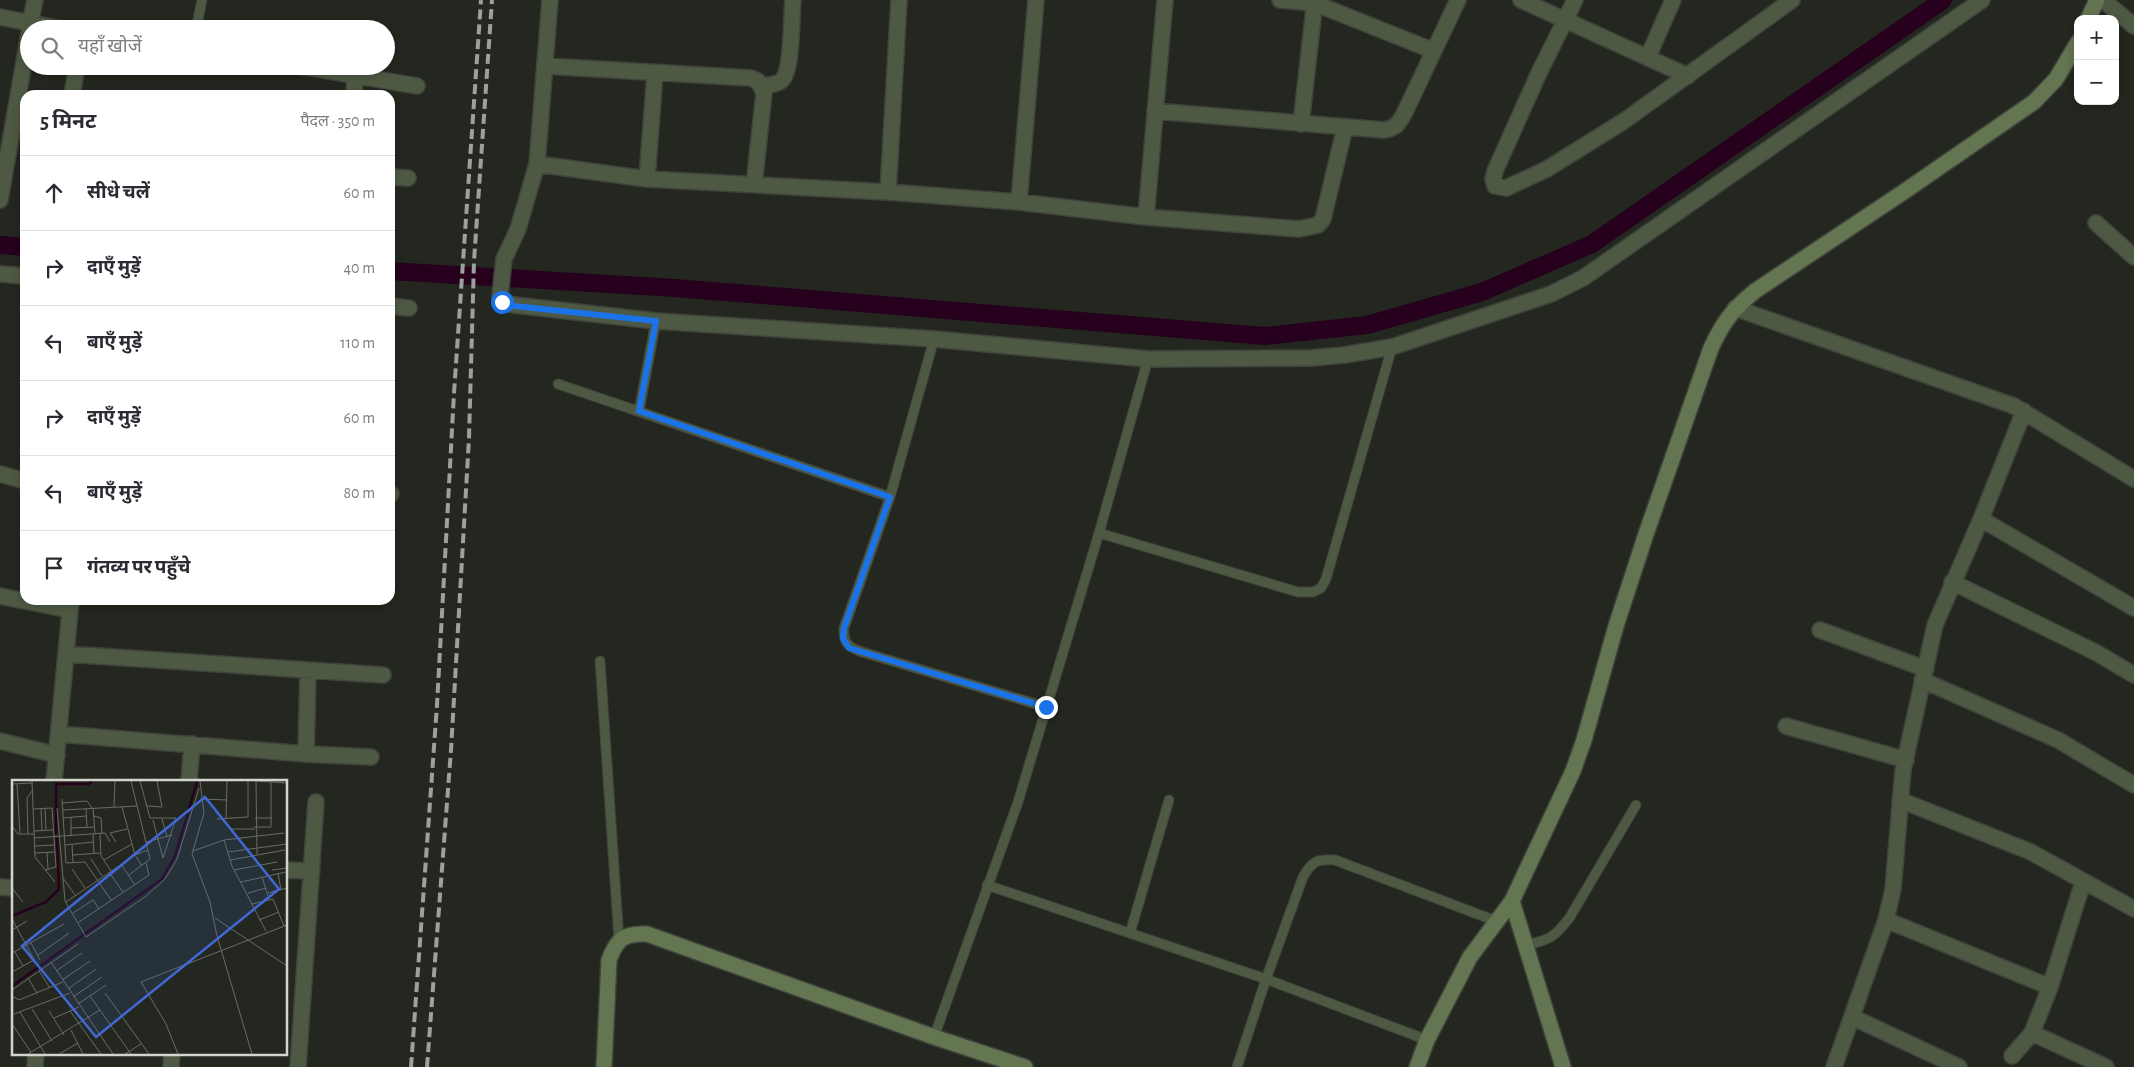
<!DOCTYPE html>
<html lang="hi">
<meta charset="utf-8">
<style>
body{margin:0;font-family:"Alegreya Sans","Noto Sans Devanagari",sans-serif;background:#f7f7f7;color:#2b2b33}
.controls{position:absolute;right:15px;top:15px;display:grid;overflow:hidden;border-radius:10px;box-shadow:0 2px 8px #0003}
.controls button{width:45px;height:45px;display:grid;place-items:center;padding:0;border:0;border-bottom:1px solid #e1e1e2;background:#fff;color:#2b2b33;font:25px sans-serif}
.stop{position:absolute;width:15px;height:15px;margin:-11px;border:4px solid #1a73e8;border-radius:50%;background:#fff}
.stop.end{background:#1a73e8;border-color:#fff;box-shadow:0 1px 5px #0008}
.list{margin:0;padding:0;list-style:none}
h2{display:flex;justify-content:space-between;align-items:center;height:65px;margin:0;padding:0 20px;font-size:21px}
h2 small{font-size:16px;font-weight:400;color:#7c7c81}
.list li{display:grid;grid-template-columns:32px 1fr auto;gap:15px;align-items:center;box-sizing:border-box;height:75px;padding:0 20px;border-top:1px solid #e1e1e2}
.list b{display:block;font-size:19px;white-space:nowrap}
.list em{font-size:16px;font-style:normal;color:#7c7c81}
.icon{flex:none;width:28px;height:28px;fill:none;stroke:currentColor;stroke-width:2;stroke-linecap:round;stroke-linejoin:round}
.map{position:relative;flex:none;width:2134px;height:1067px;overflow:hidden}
.search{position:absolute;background:#fff;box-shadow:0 2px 8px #0003;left:20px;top:20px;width:375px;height:55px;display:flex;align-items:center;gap:12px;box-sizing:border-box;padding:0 18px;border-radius:28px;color:#7c7c81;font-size:19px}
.panel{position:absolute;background:#fff;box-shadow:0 2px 8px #0003;left:20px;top:90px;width:375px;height:515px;border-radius:15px}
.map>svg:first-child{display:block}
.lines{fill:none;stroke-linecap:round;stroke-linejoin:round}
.canal{stroke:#26001c;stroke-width:18}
.lane-casing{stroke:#3f433b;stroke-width:11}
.street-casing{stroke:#3f433b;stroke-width:18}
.secondary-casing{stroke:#3f433b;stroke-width:18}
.lane{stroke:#4e5943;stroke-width:9}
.street{stroke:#4e5943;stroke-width:15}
.secondary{stroke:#647552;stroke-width:15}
.rail{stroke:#9ea19b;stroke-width:4;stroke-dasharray:10 5;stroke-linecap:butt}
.route{stroke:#1a73e8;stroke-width:6}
.inset-river{fill:none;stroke:#26001c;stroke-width:2.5}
.inset-road{fill:none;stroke:#696d65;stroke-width:1}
.view{fill:#4169d6;fill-opacity:0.15;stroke:#4169d6;stroke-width:2.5}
.inset-edge{fill:none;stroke:#d2d5cf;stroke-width:2.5}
</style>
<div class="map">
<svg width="2134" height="1067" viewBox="0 0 2134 1067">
<rect width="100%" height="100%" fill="#23271f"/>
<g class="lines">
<path class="canal" d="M0 245 25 247
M390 271 675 288 1265 336 1367 325 1482 292 1592 244 1943 0"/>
<g class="lane-casing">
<path id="lane" d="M196 29 202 0
M934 339 890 497 844 628C843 643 848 647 862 652L1046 707
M558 384 890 497
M639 411 656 321
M1099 533 1298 592H1313L1321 588 1326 579 1392 347
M600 661 619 940
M987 885 1266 979 1303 877C1312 861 1317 859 1335 860L1496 921
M1130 933 1169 800
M1526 945C1550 940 1555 937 1570 917L1636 805
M934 1037 1018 802 1099 533 1148 359
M1237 1067 1266 979 1427 1040"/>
</g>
<g class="street-casing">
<path id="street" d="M550 0 537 164 518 229 504 259 500 296 502 302 514 305 656 321 934 339 1148 359 1311 358 1344 355 1392 347 1551 294 1583 278 1982 0
M1280 0 1314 3 1434 51
M1521 0 1688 76
M1575 0 1538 75 1495 171 1493 179 1495 186 1506 188 1547 169 1624 121 1792 0
M2103 0 2134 26
M0 17 62 29
M29 29 35 0
M1648 57 1673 0
M299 66 417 86
M545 66 751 78 758 81 764 93 754 185
M762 86C767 85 776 85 781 81 793 72 791 16 793 0
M72 95 77 66
M354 95 355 76
M1155 111 1383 130C1396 129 1399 123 1405 112L1458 0
M1301 124 1315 0
M537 164 647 179 888 192 1019 202 1146 217 1299 229 1318 225 1323 219 1345 127
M390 177 408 178
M647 179 655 73
M888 192 899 0
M0 200 29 33
M1019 202 1036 0
M1146 217 1165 0
M2096 223 2134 257
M0 274 25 276
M390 306 409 308
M1735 308 2014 406 2134 479
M0 474 25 481
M390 494H391
M1981 519 2134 608
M1952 582 2097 653 2134 675
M0 596 70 610
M1820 630 1926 669
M66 654 383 675
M1922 680 2058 740 2134 785
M1786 726 1906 760
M59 734 306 754 371 757
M0 741 57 755
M306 754 308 671
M54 781 71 600
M189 781 192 744
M1900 800 2031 852 2134 909
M286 870 312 871
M0 887 14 888
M1886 920 2050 987
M1852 1017 1959 1067
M2032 1033 2106 1067
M2012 1056 2032 1033 2050 987 2083 882
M35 1067 36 1053
M171 1067 172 1053
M298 1067 316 802
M1834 1067 1886 920 1893 889 1903 770 1935 625 1981 519 2024 411"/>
</g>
<g class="secondary-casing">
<path id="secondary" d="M2088 19 2097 0
M1512 901 1563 1067
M604 1067 609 960C617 938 625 933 647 934L934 1037 1025 1067
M1417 1067 1427 1040 1470 957 1512 901 1573 771 1584 740 1616 626 1646 534 1711 348C1723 322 1733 309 1755 291L1905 191 2034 102 2056 79 2078 42"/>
</g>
<use href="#lane" class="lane"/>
<use href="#street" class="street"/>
<use href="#secondary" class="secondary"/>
<path class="rail" d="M411 1067 437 705 454 393 481 0
M427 1067 451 750 469 438 474 261 492 0"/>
</g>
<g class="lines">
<path class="route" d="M502 302 514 306 656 321 639 411 890 497 844 628 843 638 849 648 1046 707"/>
</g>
<g transform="translate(12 780)">
<rect width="275" height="275" fill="#23271f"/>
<path class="inset-river" d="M44 54V4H77L80 1M0 136 34 122 47 109 45 58M0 206 150 99 163 76 185 2"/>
<path class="inset-road" d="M20 1 23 77 43 102M128 1 138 38H164L151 78M188 1 192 33 180 74 198 122 205 156 240 274M244 1 245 74M245 1 275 3M0 4 20 3M5 4 8 54M50 19 54 83 73 82 99 120M190 19 215 20M50 23 75 21 80 28M135 26 150 27 145 1M102 27 103 1M110 27 123 75 130 86M29 28 30 50M33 28 34 50M45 28 53 121 74 157 133 117 153 99 165 79 187 8M81 28 83 54M21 29 40 28 44 87 33 90M74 29 75 47M51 30 125 26M82 36 89 38 90 54M59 37V56M51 38 74 36M243 38H260M150 39 155 56M205 39 236 37V1M214 39 215 1M141 40 151 78M0 46 6 54H22M242 47H259V2M59 48 83 47M219 49H243M22 51 41 50M16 54 15 18 20 11M81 54 82 74M88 54 89 76 99 91M22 58 93 53 98 62M212 60 220 86 254 151M104 62 98 53 115 49M134 62 160 55M60 64 61 83M53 65 81 62M23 66 42 65M181 71 212 60 272 53M35 72 36 89M216 72 275 64M23 73 43 72M61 75 88 73M79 79 90 96M92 80 120 64M218 80 273 70M109 84 123 105M60 89 73 108M222 90 265 82M260 90 275 88M97 92 111 112M266 93 269 110M117 95 138 79 119 1M250 97 256 116M51 98 63 115M229 102 274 92M0 108 11 122M236 113 254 108M256 113 275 108M54 122 123 75 136 70M240 124 261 119 272 146M61 133 81 120 87 129M203 138 275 186M0 139 24 183M247 140 267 132M67 142 137 95 134 83M0 150 15 141M19 163 28 180M3 172 11 186M0 173 52 144M26 175 57 153M39 182 101 274M27 191 38 208M44 191 70 173M0 192 22 180M16 198 25 213M50 200 78 181M56 209 84 189M0 210 66 164M93 213 137 274M0 216 7 220 51 202M78 216 119 274M61 217 90 197M66 224 94 205M20 229 40 261M37 231 52 255M58 231 89 274M8 232 33 274M2 234 58 213M42 238 67 227M0 244 19 272M59 250 71 274M16 274 88 230M47 274 66 263M113 274 129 264M166 274 154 244 129 202 275 145"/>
<path class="view" d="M193 17 267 109 84 257 10 166Z"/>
<rect width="275" height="275" class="inset-edge"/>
</g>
</svg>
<div class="controls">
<button>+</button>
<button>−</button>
</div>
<div class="stop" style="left:502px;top:302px"></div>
<div class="stop end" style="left:1046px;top:707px"></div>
<div class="search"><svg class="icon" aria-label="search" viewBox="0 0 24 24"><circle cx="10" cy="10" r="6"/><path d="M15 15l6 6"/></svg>यहाँ खोजें</div>
<section class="panel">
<h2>5 मिनट<small>पैदल · 350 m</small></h2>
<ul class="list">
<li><svg class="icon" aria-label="ahead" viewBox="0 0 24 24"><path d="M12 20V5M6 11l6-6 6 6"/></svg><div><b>सीधे चलें</b></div><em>60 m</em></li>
<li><svg class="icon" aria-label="right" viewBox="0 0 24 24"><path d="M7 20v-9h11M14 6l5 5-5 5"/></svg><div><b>दाएँ मुड़ें</b></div><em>40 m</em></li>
<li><svg class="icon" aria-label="left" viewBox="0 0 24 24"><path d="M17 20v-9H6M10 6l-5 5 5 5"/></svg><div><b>बाएँ मुड़ें</b></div><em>110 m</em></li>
<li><svg class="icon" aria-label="right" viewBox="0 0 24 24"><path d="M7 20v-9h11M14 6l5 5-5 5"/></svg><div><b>दाएँ मुड़ें</b></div><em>60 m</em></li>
<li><svg class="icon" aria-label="left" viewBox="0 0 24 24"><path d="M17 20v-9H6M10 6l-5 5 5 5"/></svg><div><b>बाएँ मुड़ें</b></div><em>80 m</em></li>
<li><svg class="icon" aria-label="arrive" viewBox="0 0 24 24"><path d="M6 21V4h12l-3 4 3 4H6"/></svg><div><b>गंतव्य पर पहुँचे</b></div></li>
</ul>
</section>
</div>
